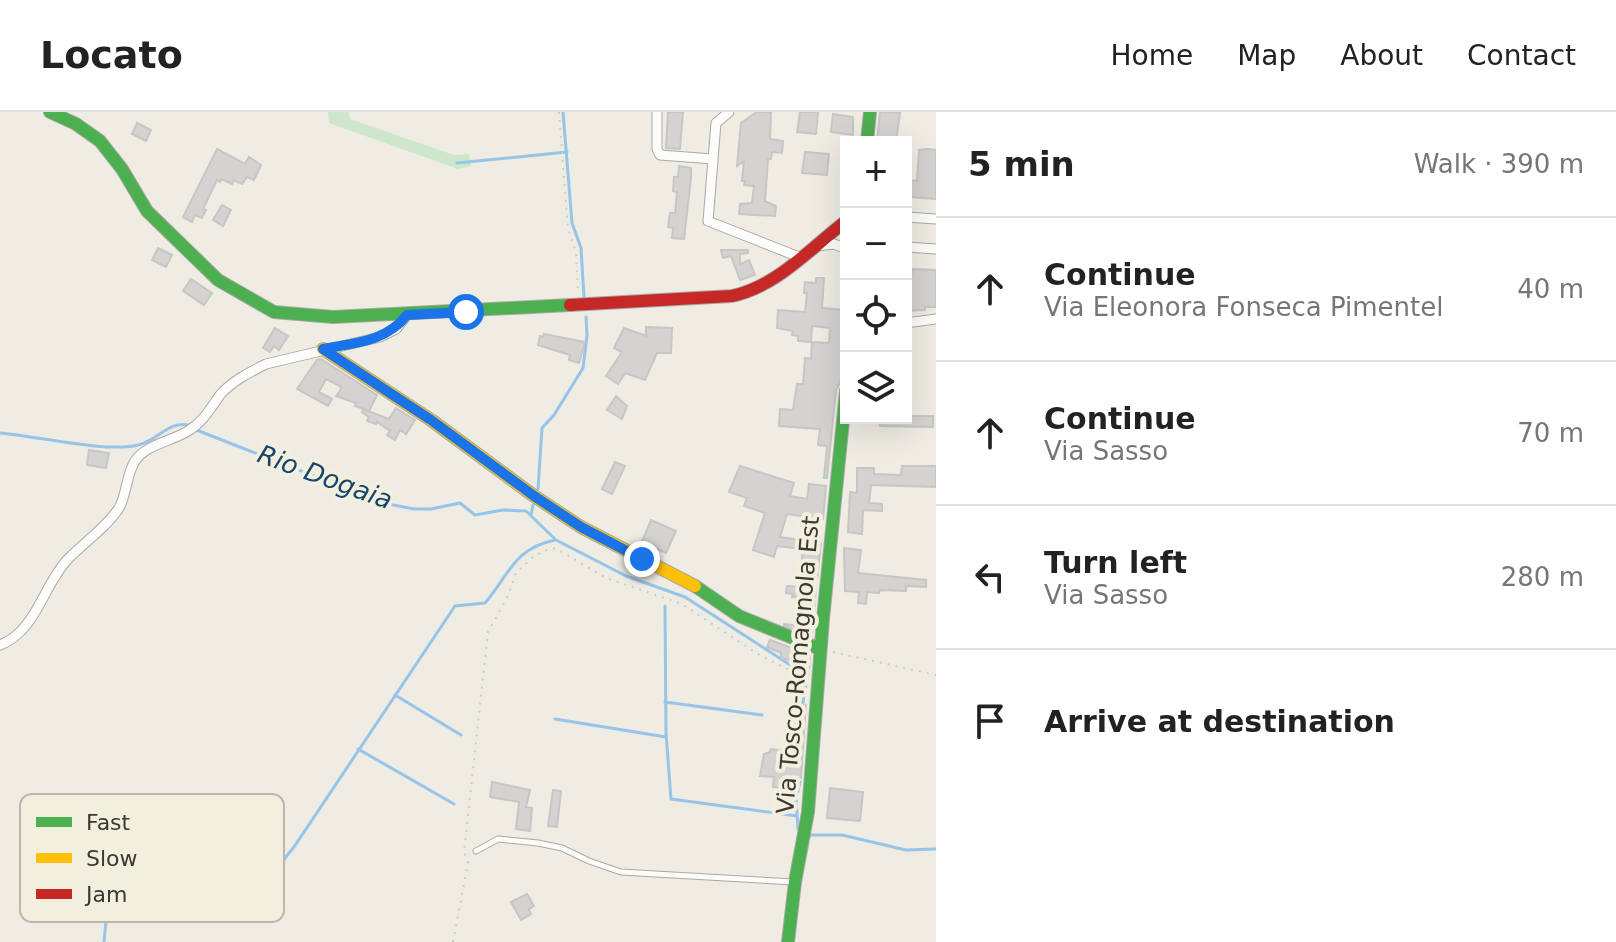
<!DOCTYPE html>
<meta charset="utf-8">
<style>
body{margin:0;font-family:"DejaVu Sans",sans-serif;background:#f6f6f6;color:#222}
.controls{position:absolute;right:24px;top:24px;display:grid;overflow:hidden;border-radius:0px;box-shadow:0 8px 32px #0002}
.controls button{width:72px;height:72px;display:grid;place-items:center;padding:0;border:0;border-bottom:2px solid #e0e0e0;background:#fff;color:#222;font:40px sans-serif}
.stop{position:absolute;width:24px;height:24px;margin:-18px;border:6px solid #1a73e8;border-radius:50%;background:#fff}
.stop.end{background:#1a73e8;border-color:#fff;box-shadow:0 2px 8px #0008}
.list{margin:0;padding:0;list-style:none}
h2{display:flex;justify-content:space-between;align-items:center;height:104px;margin:0;padding:0 32px;font-size:34px}
h2 small{font-size:26px;font-weight:400;color:#767676}
.list li{display:grid;grid-template-columns:52px 1fr auto;gap:24px;align-items:center;box-sizing:border-box;height:144px;padding:0 32px;border-top:2px solid #e0e0e0}
.list b{display:block;font-size:30px;white-space:nowrap}
.list p{margin:0;font-size:26px;white-space:nowrap;color:#767676}
.list em{font-size:26px;font-style:normal;color:#767676}
.icon{flex:none;width:44px;height:44px;fill:none;stroke:currentColor;stroke-width:2;stroke-linecap:round;stroke-linejoin:round}
.map{position:relative;flex:none;width:936px;height:830px;overflow:hidden}
header{display:flex;align-items:center;gap:48px;box-sizing:border-box;height:112px;padding:0 40px;background:#fff;border-bottom:2px solid #e0e0e0}
header strong{font-size:38px}
nav{display:flex;gap:44px;margin-inline-start:auto;font-size:28px}
main{display:flex}
aside{flex:1;background:#fff}
.map>svg:first-child{display:block}
.green{fill:#cee6cc}
.lines{fill:none;stroke-linecap:round;stroke-linejoin:round}
.stream{stroke:#97c4e9;stroke-width:3}
.building{fill:#d4d3d2;stroke:#c7c6c5;stroke-width:2}
.lane-casing{stroke:#aba9a3;stroke-width:7}
.street-casing{stroke:#aba9a3;stroke-width:11}
.fast-casing{stroke:#aba9a3;stroke-width:14}
.slow-casing{stroke:#aba9a3;stroke-width:14}
.jam-casing{stroke:#aba9a3;stroke-width:14}
.path{stroke:#ccccc9;stroke-width:2;stroke-dasharray:2 6;stroke-linecap:butt}
.lane{stroke:#fcfcfb;stroke-width:5}
.street{stroke:#fcfcfb;stroke-width:9}
.fast{stroke:#4caf50;stroke-width:12}
.slow{stroke:#ffc107;stroke-width:12}
.jam{stroke:#c62828;stroke-width:12}
.route{stroke:#1a73e8;stroke-width:10}
.labels{text-anchor:middle;dominant-baseline:central;stroke-width:8;stroke-linejoin:round;paint-order:stroke}
.street-label{font-size:24px;fill:#3a3932;stroke:#f2efdf}
.water-label{font-size:26px;font-style:italic;fill:#15456a;stroke:#f2efdf}
.key{fill:#f2efdf;stroke:#bbb8ab;stroke-width:2}
.key-label{font-size:22px;fill:#3a3932}
</style>
<header>
<strong>Locato</strong>
<nav><a>Home</a><a>Map</a><a>About</a><a>Contact</a></nav>
</header>
<main>
<div class="map">
<svg width="936" height="830" viewBox="0 0 936 830">
<rect width="100%" height="100%" fill="#eeece3"/>
<path class="green" d="M328 0H349L350 7 454 43 469 42 471 54 458 57 329 11Z"/>
<g class="lines">
<path class="stream" d="M563 0 572 111 581 136 584 185
M457 51 567 40
M194 317 383 391 414 397H431L460 391 475 403 503 398 526 399 556 428 626 464 685 485 798 558 807 566 802 596
M0 321C35 324 108 341 138 333 158 329 167 309 189 313
M538 377 542 316 554 303 583 256 587 223 586 205
M531 403 533 393
M665 494 666 621 671 687 797 704
M395 583 461 623
M665 590 762 603
M555 607 666 625
M358 637 454 692
M793 642V623L798 607
M798 717 796 687 800 670
M808 723H842L906 738 936 737
M104 830 106 809 127 792 144 760 185 721 194 713 215 709 262 744 281 751 294 735 455 494 485 491C510 462 513 437 555 428"/>
</g>
<path class="building" d="M668 0H683L680 37 666 36Z
M757 0H771L770 27 783 29 782 41 772 40 771 47H768L765 89 776 94 775 104 739 102 740 92 752 91 754 74 744 73 745 69H742L744 49 737 54 741 11Z
M800 0H818L816 22 797 20Z
M880 0 900 1 896 30H877Z
M833 2 853 5V23L831 20Z
M137 11 151 18 146 29 132 22Z
M217 37 245 52 249 45 261 53 254 68 247 65 242 72 234 68 232 72 221 67 220 70 217 68 203 97 206 98 202 106 195 103 192 110 183 105Z
M928 37 936 38V87L909 85 906 82V68L917 69 919 38Z
M805 40 829 42 827 63 802 61Z
M679 54 691 56V66L684 127 672 126 673 116 668 115 670 101H675L677 80 673 79 674 65H678Z
M222 93 231 98 223 114 213 108Z
M158 136 172 143 166 155 152 148Z
M721 138H748V141L740 142V152L749 148 755 163 740 168 731 144 723 146Z
M912 157 936 158V195H925V198L906 199V167H911Z
M816 166H824L822 196 846 198 843 247 840 271 836 278 827 366H824L827 334 818 333 820 317 779 314 780 297 793 298 797 272H803L805 246 811 247 812 230 829 231 830 216 812 214 811 230 798 229V224L792 223 793 219 777 216 778 198 805 200 807 181H804L805 170 816 171Z
M191 167 212 181 204 193 183 179Z
M646 215 672 216 671 241H657L645 268 625 261 618 272 606 264 622 240 614 236 624 216 646 224Z
M275 216 288 224 279 238 274 234 270 240 263 236Z
M544 222 585 230 579 251 569 248 570 243 538 233 540 224 543 225Z
M321 247 377 283 369 299 355 294 356 291 336 284 341 277 340 274 326 267 319 280 332 287 328 294 297 277 317 248Z
M616 284 627 294 622 307 607 298Z
M396 296 415 308 406 322 400 318 395 328 387 323 390 319 377 310 376 312 367 309 369 305 362 300 363 297 389 307Z
M906 304H933V315L880 314V306H906Z
M89 338 109 341 106 356 87 353Z
M615 350 625 354 612 382 602 377Z
M740 354 794 371 790 384 807 387 809 372 826 374 823 407 787 402 780 425 821 431 817 467 800 463 803 437 777 434 774 445 753 438 765 401 744 394 747 386 729 380Z
M902 354H936V375L871 373 869 391 882 392V399L863 398 862 422 848 420 850 380 857 381V356H874V362L901 363Z
M651 408 676 419 666 441 648 433 647 437 640 434Z
M844 436 861 438 858 461 926 468V475L906 474V479L880 478 879 481 867 480 866 492 858 491 859 480 845 479Z
M787 474 816 476 812 524 784 514V512L807 514 808 499H806L807 487 792 485 793 482 786 481Z
M770 528 810 543 809 562 794 549 781 546V541L767 535Z
M806 592 801 666 782 664 781 676 773 675 774 665 760 664 764 642 770 640 771 637 793 641Z
M492 670 530 678 526 695 532 696 530 719 516 717 519 690 490 685Z
M830 676 863 680 860 709 827 706Z
M553 678 561 679 557 715 548 714Z
M527 782 534 794 529 797 531 802 521 808 511 790Z"/>
<g class="lines">
<g class="lane-casing">
<path id="lane" d="M476 739 498 727 538 731 562 736 589 749 621 760 794 770"/>
</g>
<g class="street-casing">
<path id="street" d="M657 0V37L660 43 713 47
M729 0 716 11 708 109 799 145
M906 105 936 107
M815 134 834 132 846 137
M906 135 936 137
M906 211 936 207
M0 533C36 519 42 476 67 448 83 431 106 416 119 396 127 382 126 363 135 349 145 333 172 329 188 319 203 310 210 297 220 283 232 269 250 260 266 252L380 225 396 217 407 203"/>
</g>
<g class="fast-casing">
<path id="fast" d="M50 0 76 12 100 29 122 57 147 99 218 168 274 200 333 205 570 193
M867 30 870 0
M695 474 739 504 820 537
M788 830 795 770 808 700 823 507 846 279"/>
</g>
<g class="slow-casing">
<path id="slow" d="M323 237 431 308 534 384 581 415 695 474"/>
</g>
<g class="jam-casing">
<path id="jam" d="M570 193 732 184C776 175 811 136 846 109"/>
</g>
<path class="path" d="M559 0 568 117 576 140 578 180
M833 540 936 563
M468 751 464 740 488 520 508 484 516 461 533 445 546 438 553 436 562 440 606 466 682 492 756 541 797 562 801 569 797 602H802
M453 830 468 751 471 746"/>
<use href="#lane" class="lane"/>
<use href="#street" class="street"/>
<use href="#fast" class="fast"/>
<use href="#slow" class="slow"/>
<use href="#jam" class="jam"/>
</g>
<g class="lines">
<path class="route" d="M466 200 407 203C386 230 354 231 323 237L431 308 534 384 581 415 642 447"/>
</g>
<g class="labels">
<g class="street-label">
<text transform="translate(798 553) rotate(-85)">Via Tosco-Romagnola Est</text>
</g>
<g class="water-label">
<text transform="translate(325 365) rotate(20)">Rio Dogaia</text>
</g>
</g>
<rect x="20" y="682" width="264" height="128" rx="12" class="key"/>
<rect x="36" y="705" width="36" height="10" fill="#4caf50"/>
<rect x="36" y="741" width="36" height="10" fill="#ffc107"/>
<rect x="36" y="777" width="36" height="10" fill="#c62828"/>
<g class="key-label">
<text x="86" y="718">Fast</text>
<text x="86" y="754">Slow</text>
<text x="86" y="790">Jam</text>
</g>
</svg>
<div class="controls">
<button>+</button>
<button>−</button>
<button><svg class="icon" aria-label="locate" viewBox="0 0 24 24"><circle cx="12" cy="12" r="6"/><path d="M12 2v4M12 18v4M2 12h4M18 12h4"/></svg></button>
<button><svg class="icon" aria-label="layers" viewBox="0 0 24 24"><path d="M12 4l9 5-9 5-9-5zM3 14l9 5 9-5"/></svg></button>
</div>
<div class="stop" style="left:466px;top:200px"></div>
<div class="stop end" style="left:642px;top:447px"></div>
</div>
<aside>
<h2>5 min<small>Walk · 390 m</small></h2>
<ul class="list">
<li><svg class="icon" aria-label="ahead" viewBox="0 0 24 24"><path d="M12 20V5M6 11l6-6 6 6"/></svg><div><b>Continue</b><p>Via Eleonora Fonseca Pimentel</p></div><em>40 m</em></li>
<li><svg class="icon" aria-label="ahead" viewBox="0 0 24 24"><path d="M12 20V5M6 11l6-6 6 6"/></svg><div><b>Continue</b><p>Via Sasso</p></div><em>70 m</em></li>
<li><svg class="icon" aria-label="left" viewBox="0 0 24 24"><path d="M17 20v-9H6M10 6l-5 5 5 5"/></svg><div><b>Turn left</b><p>Via Sasso</p></div><em>280 m</em></li>
<li><svg class="icon" aria-label="arrive" viewBox="0 0 24 24"><path d="M6 21V4h12l-3 4 3 4H6"/></svg><div><b>Arrive at destination</b></div></li>
</ul>
</aside>
</main>
